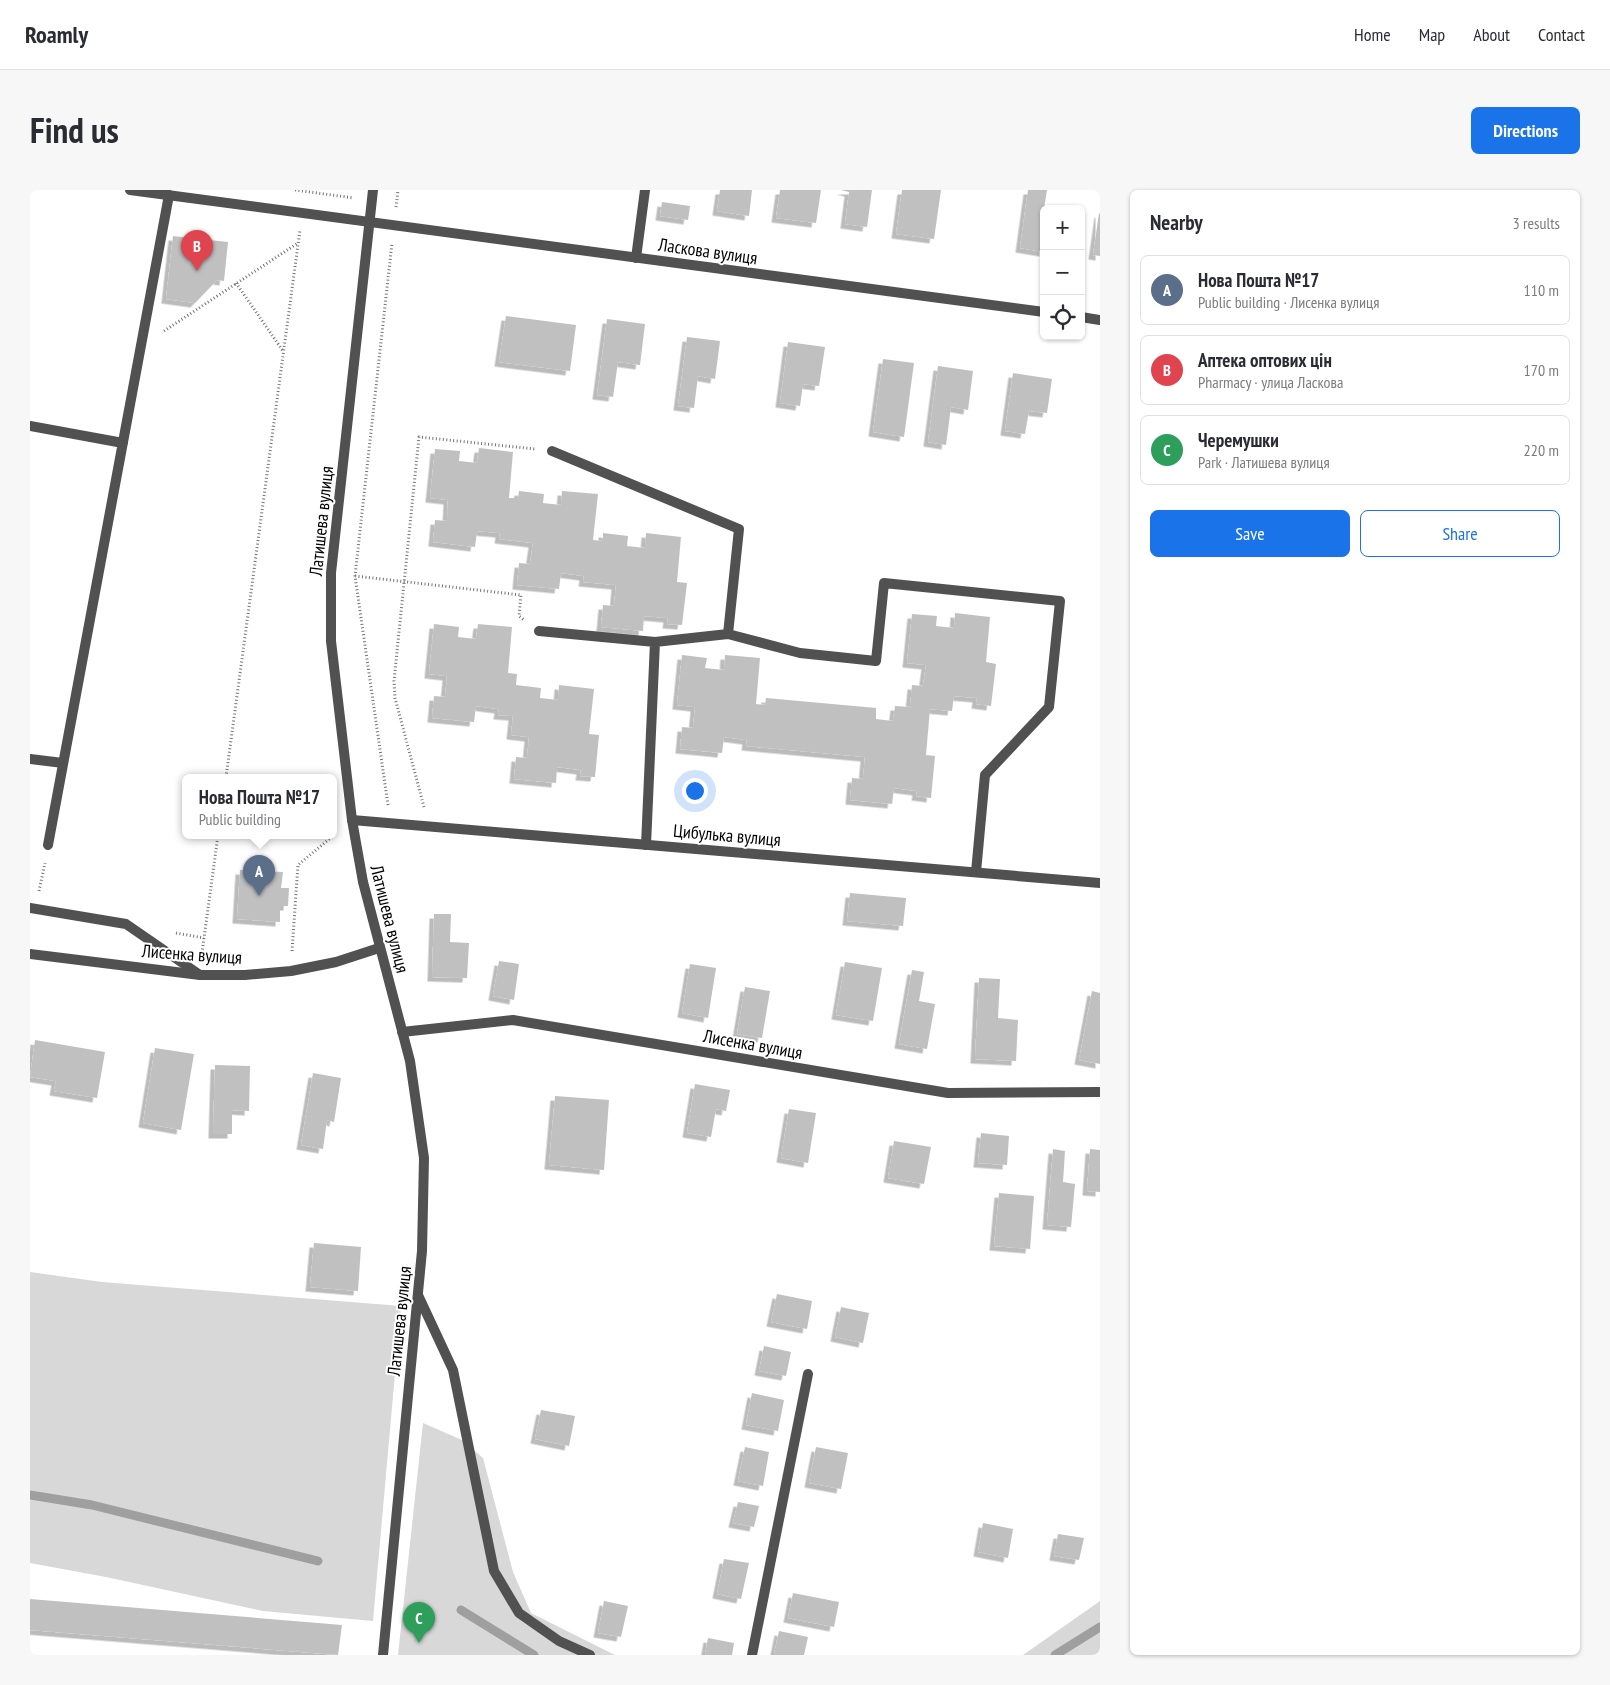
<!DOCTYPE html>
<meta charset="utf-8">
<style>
body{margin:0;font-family:"PT Sans Narrow",sans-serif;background:#f7f7f7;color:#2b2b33}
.controls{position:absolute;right:15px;top:15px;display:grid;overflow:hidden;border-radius:8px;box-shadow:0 1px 4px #0004}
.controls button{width:45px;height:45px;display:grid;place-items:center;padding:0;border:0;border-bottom:1px solid #e1e1e2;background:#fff;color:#2b2b33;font:25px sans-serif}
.you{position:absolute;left:664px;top:600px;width:18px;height:18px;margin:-12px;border:4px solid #fff;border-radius:50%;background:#1a73e8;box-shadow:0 0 0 8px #1a73e833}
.badge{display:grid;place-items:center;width:32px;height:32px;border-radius:50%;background:#1a73e8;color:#fff;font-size:16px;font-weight:700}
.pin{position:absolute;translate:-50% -41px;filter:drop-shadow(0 1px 2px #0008)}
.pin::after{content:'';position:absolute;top:26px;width:18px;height:15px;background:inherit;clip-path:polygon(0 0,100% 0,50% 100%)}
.popup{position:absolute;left:152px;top:584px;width:155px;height:65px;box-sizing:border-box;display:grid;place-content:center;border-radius:8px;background:#fff;filter:drop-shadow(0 1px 4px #0005);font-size:16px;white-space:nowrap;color:#7c7c81}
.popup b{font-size:19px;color:#2b2b33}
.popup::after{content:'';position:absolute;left:50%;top:100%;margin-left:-10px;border:10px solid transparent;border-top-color:#fff}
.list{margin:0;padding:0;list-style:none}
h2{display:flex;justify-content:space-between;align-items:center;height:65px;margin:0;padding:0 20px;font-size:21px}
h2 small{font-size:16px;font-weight:400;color:#7c7c81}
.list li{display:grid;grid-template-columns:32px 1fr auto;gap:15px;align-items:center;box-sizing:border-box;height:70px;margin:0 10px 10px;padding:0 10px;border:1px solid #e1e1e2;border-radius:8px}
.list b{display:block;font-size:19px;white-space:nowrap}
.list p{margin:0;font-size:16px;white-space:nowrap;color:#7c7c81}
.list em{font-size:16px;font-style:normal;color:#7c7c81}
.actions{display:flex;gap:10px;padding:15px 20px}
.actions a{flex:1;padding:11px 0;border:1px solid #1a73e8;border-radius:8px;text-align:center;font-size:18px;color:#1a73e8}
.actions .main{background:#1a73e8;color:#fff}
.icon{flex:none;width:28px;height:28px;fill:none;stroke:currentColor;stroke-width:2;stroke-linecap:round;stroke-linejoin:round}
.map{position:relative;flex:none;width:1070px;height:1465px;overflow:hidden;border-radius:8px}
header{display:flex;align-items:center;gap:30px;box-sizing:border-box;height:70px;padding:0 25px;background:#fff;border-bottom:1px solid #e1e1e2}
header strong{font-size:24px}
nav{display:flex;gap:28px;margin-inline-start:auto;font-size:18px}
.intro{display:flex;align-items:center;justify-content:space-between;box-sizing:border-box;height:120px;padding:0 30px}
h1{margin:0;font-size:35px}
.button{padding:12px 22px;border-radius:8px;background:#1a73e8;color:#fff;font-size:18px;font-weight:700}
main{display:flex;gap:30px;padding:0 30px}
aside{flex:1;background:#fff;border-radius:8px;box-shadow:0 1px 4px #0004}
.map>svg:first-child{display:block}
.green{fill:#d8d8d8}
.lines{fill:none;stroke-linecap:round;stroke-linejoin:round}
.stream{stroke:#9f9f9f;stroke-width:9}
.building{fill:#c0c0c0;filter:url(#shadow)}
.path{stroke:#737373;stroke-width:3;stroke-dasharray:1 2.5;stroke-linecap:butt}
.service{stroke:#515151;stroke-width:10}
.minor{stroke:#515151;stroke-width:10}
.tertiary{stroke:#515151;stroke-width:10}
.labels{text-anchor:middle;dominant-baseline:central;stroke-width:4;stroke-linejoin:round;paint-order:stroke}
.street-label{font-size:18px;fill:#000;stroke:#fff}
</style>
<header>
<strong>Roamly</strong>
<nav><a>Home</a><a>Map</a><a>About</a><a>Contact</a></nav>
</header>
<div class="intro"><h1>Find us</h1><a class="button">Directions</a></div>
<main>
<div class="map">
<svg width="1070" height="1465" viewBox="0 0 1070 1465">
<defs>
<filter id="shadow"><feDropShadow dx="-4.5" dy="4.5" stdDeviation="0" flood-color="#0004"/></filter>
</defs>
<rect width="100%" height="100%" fill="#fff"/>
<path class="green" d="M0 1082 72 1092 371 1116 343 1431 233 1421 76 1387 0 1373Z
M393 1233 432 1250 453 1268 483 1382 501 1423 585 1465H368Z
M1070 1411V1465H993Z"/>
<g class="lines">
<path class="stream" d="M0 1305 62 1315 288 1371
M431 1420 504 1465
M1025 1465 1070 1437"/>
</g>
<path class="building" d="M690 0H722L719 26 687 21Z
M750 0H791L786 33 746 28Z
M811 0H842L837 37 815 34 819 2Z
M872 0H911L904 49 866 44Z
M998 0H1017L1014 19V62L990 58Z
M632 12 660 16 658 30 630 26Z
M1069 23 1070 24V66L1063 65Z
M143 46 198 52 194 91 187 90 165 113 136 109Z
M476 126 546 135 540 181 469 172Z
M577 129 615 134 610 175 588 172 583 207 567 205Z
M657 147 690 151 685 189 668 186 664 218 648 216Z
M758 152 795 157 789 196 773 194 770 216 750 213Z
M853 169 884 173 874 247 843 242Z
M908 176 943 181 938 220 921 217 916 255 898 252Z
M983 183 1022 189 1017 223 999 221 995 244 975 241Z
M449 258 483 262 479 308H488L489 301 514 304 513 313 531 315 532 301 568 304 563 350 573 351V343L598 346 597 356 615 358 616 343 651 347 647 392 657 393 652 435 637 434 638 428 614 426 613 441 571 437 573 415 584 416 586 395 553 392 554 386 531 383 529 399 487 395 489 373 500 374 503 353 469 349 470 343 447 341 445 357 403 352 405 330 417 331 418 310 400 308 405 259 430 261 429 271 447 273Z
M925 423 960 427 956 472 966 474 961 516 946 514 947 508 924 506 922 521 900 519 896 565 905 566 901 608 886 606 887 601 864 598 862 614 820 610 822 588 833 589 835 567 716 556 717 550 694 547 692 563 650 559 652 537 663 538 665 517 647 515 652 465 677 468 675 478 694 480 695 465 730 468 726 514 735 515 736 508 846 518V529L863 531 865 516 880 517 882 495 893 496 896 475 877 473 882 424 907 426 906 436 924 438Z
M404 434 429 437 428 447 446 449 448 434 482 437 478 483 487 484 486 495 511 498 510 508 528 510 529 495 564 499 559 544 569 545 565 587 550 586 551 580 527 577 526 593 484 589 486 567 497 568 499 547 481 545 483 526 468 525 469 519 446 516 444 532 402 528 404 506 415 507 417 486 399 484Z
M210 680 253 682 251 698H259L258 716H250V732L207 729Z
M820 703 876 708 873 736 817 731Z
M404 724H421L420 752 439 753 437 788 402 787Z
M469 771 489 774 484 810 463 806Z
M815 772 852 778 843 831 806 825Z
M660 774 686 778 678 828 652 823Z
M882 780 894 782 889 811 905 814 897 859 869 854Z
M949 788 970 789 968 828 988 830 986 871 945 869Z
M715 797 740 801 732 848 707 844Z
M1062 801 1070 803V874L1049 870Z
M5 850 75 862 67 908 24 901 26 891 0 887Z
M125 858 164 864 151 940 113 933Z
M185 875 220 876 219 921 202 920V944H183Z
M283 883 311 888 304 932 297 930 293 959 271 955Z
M665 894 700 900 696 921 686 919 681 947 657 943Z
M525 906 579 910 574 980 519 975Z
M759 919 786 923 778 973 751 968Z
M951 943 979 946 977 975 948 973Z
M864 951 901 957 894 994 858 988Z
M1023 959 1035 961 1033 992 1045 994 1041 1037 1017 1035Z
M1060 959 1070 960V1002L1057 1001Z
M969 1003 1004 1006 1000 1059 964 1056Z
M284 1053 331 1057 328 1101 280 1097Z
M747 1104 782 1111 777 1139 741 1132Z
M811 1117 839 1123 833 1153 805 1147Z
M734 1156 761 1162 756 1186 729 1181Z
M722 1203 754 1210 748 1241 716 1235Z
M511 1220 545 1226 539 1256 505 1249Z
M715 1257 739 1262 733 1296 708 1291Z
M786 1257 818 1263 811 1299 779 1293Z
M708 1312 729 1316 724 1337 703 1333Z
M953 1333 983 1339 978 1368 948 1362Z
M1028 1344 1054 1348 1049 1370 1024 1366Z
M694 1369 719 1373 711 1409 687 1404Z
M763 1403 809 1412 804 1437 758 1428Z
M0 1409 312 1435 308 1465 0 1440Z
M574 1411 598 1416 591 1447 568 1443Z
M749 1441 778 1447 774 1465H744Z
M678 1448 704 1453 702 1465H675Z"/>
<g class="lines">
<path class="path" d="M265 0 324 8
M366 17 368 0
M206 93 253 161
M134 141 268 53
M325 386 491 405 489 426 494 430
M196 587 270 40
M358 615 325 386 362 53
M394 617 365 508 364 491 389 247 505 259
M9 701 15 673
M146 743 174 748
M262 761 268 675 304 645
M172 763 188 645"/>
<path class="service" d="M606 68 615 0
M0 236 93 253
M522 261 709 339 698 444
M509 441 625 452 698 444 770 463 846 471 854 393 1030 411 1019 517 955 585 946 682
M0 569 33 573
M18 655 139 5
M616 655 625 452
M0 718 96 734 170 785
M388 1105 423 1180 464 1381 489 1423 529 1451 560 1465
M722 1465 778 1184"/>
<path class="minor" d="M100 0 1014 122
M1051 127 1070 130
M322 630 1070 693
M0 764 170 785H215L261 781 306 772 349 758
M372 842 483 830 918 903 1070 902"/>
<path class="tertiary" d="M343 0 301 383V451L322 630 333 692 380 871 394 968 392 1061 353 1465"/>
</g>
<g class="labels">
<g class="street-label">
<text transform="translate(678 61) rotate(8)">Ласкова вулиця</text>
<text transform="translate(291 331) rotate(-84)">Латишева вулиця</text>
<text transform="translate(697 645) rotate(5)">Цибулька вулиця</text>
<text transform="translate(360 729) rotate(76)">Латишева вулиця</text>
<text transform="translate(162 764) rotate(4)">Лисенка вулиця</text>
<text transform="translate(723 854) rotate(10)">Лисенка вулиця</text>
<text transform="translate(369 1131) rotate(-84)">Латишева вулиця</text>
</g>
</g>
</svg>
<div class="controls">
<button>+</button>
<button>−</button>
<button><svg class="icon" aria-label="locate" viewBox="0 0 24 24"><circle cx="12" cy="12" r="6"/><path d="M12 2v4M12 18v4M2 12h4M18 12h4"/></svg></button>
</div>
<div class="you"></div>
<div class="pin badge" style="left:229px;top:706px;background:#5c6f8a">A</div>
<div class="popup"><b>Нова Пошта №17</b>Public building</div>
<div class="pin badge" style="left:167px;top:81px;background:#e0444e">B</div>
<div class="pin badge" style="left:389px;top:1453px;background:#2e9e5b">C</div>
</div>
<aside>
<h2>Nearby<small>3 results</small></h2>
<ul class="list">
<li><span class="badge" style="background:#5c6f8a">A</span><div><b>Нова Пошта №17</b><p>Public building · Лисенка вулиця</p></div><em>110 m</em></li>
<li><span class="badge" style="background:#e0444e">B</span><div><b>Аптека оптових цін</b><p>Pharmacy · улица Ласкова</p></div><em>170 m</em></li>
<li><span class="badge" style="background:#2e9e5b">C</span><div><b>Черемушки</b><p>Park · Латишева вулиця</p></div><em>220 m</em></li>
</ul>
<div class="actions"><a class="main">Save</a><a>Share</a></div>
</aside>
</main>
